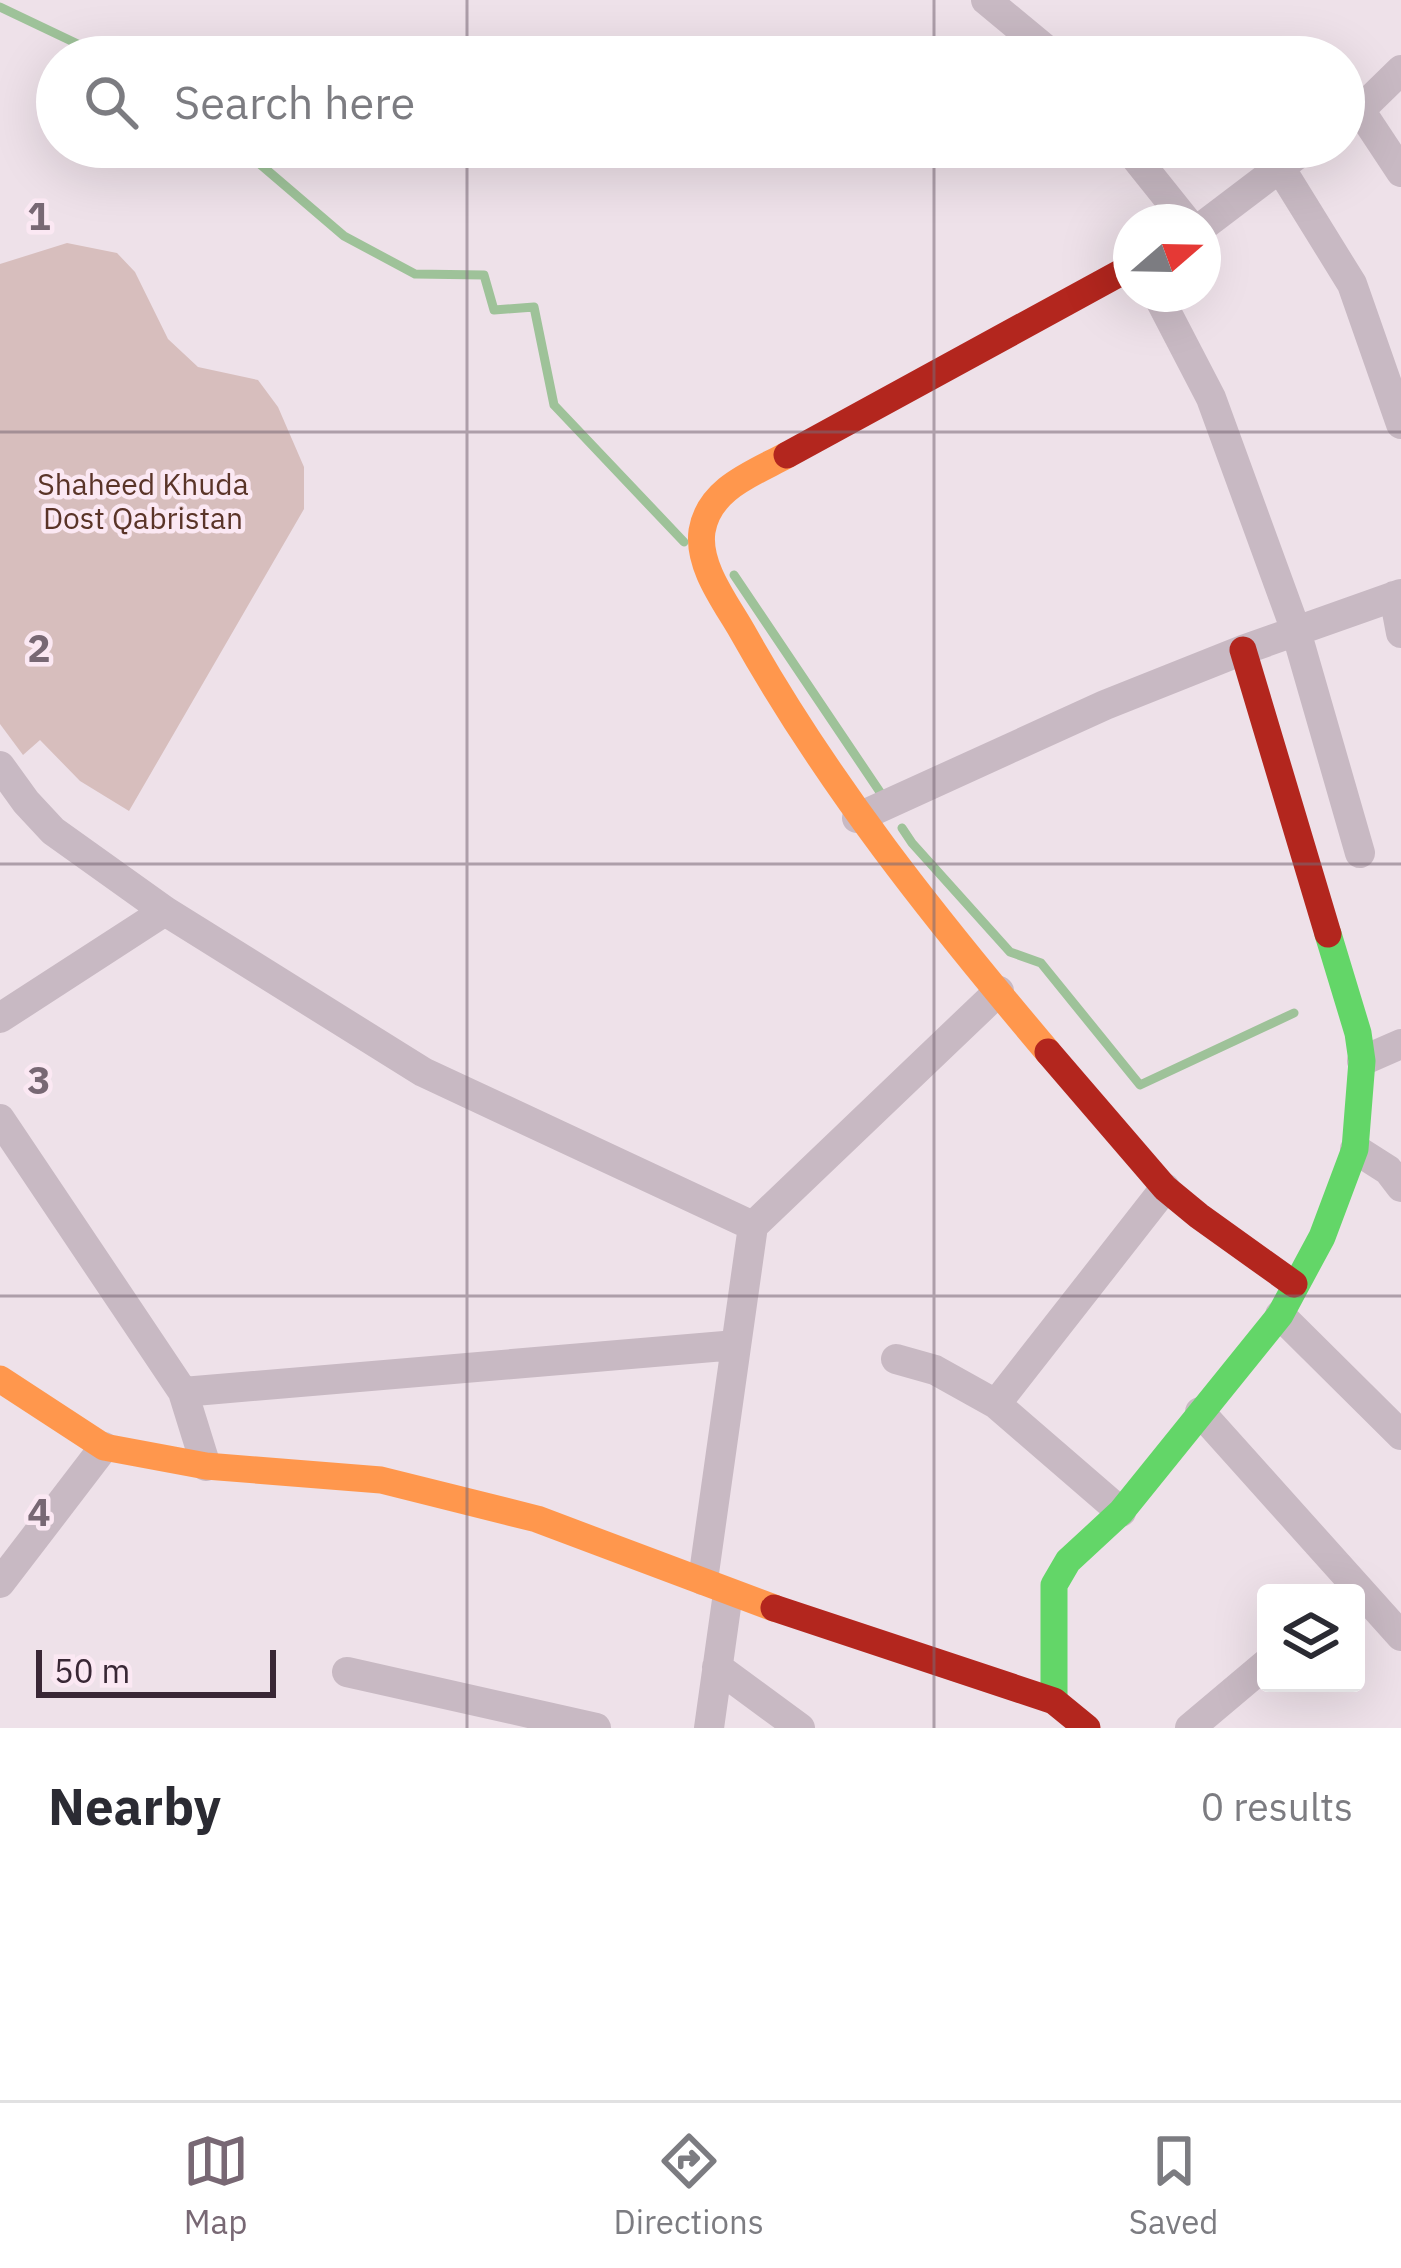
<!DOCTYPE html>
<style>
body{margin:0;font-family:"IBM Plex Sans",sans-serif;background:#f2f2f3;color:#2b2b33}
.controls{position:absolute;right:36px;bottom:36px;display:grid;overflow:hidden;border-radius:12px;box-shadow:0 12px 48px #0002}
.controls button{width:108px;height:108px;display:grid;place-items:center;padding:0;border:0;border-bottom:3px solid #e1e1e2;background:#fff;color:#2b2b33;font:60px sans-serif}
.compass{position:absolute;left:1113px;top:204px;width:108px;height:108px;border-radius:50%;background:#fff;box-shadow:0 12px 48px #0002;rotate:70deg}
.scale{position:absolute;left:36px;bottom:30px;width:240px;box-sizing:border-box;padding-left:12px;border:6px solid #392735;border-top:0;font-size:33px;line-height:42px;white-space:nowrap;color:#392735;-webkit-text-stroke:9px #fbe8f3;paint-order:stroke}
.list{margin:0;padding:0;list-style:none}
h2{display:flex;justify-content:space-between;align-items:center;height:156px;margin:0;padding:0 48px;font-size:51px}
h2 small{font-size:39px;font-weight:400;color:#7c7c81}
.icon{flex:none;width:66px;height:66px;fill:none;stroke:currentColor;stroke-width:2;stroke-linecap:round;stroke-linejoin:round}
.map{position:relative;flex:none;width:1401px;height:1728px;overflow:hidden}
.search{position:absolute;background:#fff;box-shadow:0 12px 48px #0002;left:36px;right:36px;top:36px;height:132px;display:flex;align-items:center;gap:30px;box-sizing:border-box;padding:0 42px;border-radius:66px;color:#7c7c81;font-size:45px}
.sheet{height:372px;background:#fff}
nav{display:flex;justify-content:space-around;align-items:center;box-sizing:border-box;height:168px;border-top:3px solid #e1e1e2;background:#fff;font-size:33px;color:#7c7c81}
nav a{display:grid;justify-items:center;gap:6px}
nav .on{color:#786874}
.map>svg:first-child{display:block}
.green{fill:#d7bebd}
.lines{fill:none;stroke-linecap:round;stroke-linejoin:round}
.stream{stroke:#9ec299;stroke-width:9}
.street{stroke:#c8b9c3;stroke-width:30}
.fast{stroke:#63d668;stroke-width:27}
.slow{stroke:#ff974d;stroke-width:27}
.jam{stroke:#b3261e;stroke-width:27}
.grid{fill:none;stroke:#786874;stroke-width:3;stroke-opacity:0.55}
.labels{text-anchor:middle;dominant-baseline:central;stroke-width:9;stroke-linejoin:round;paint-order:stroke}
.park-label{font-size:30px;fill:#5a3428;stroke:#fbe8f3}
.grid-label{font-size:39px;text-anchor:middle;font-weight:bold;fill:#786874;stroke:#fbe8f3;stroke-width:9;stroke-linejoin:round;paint-order:stroke}
</style>
<div class="map">
<svg width="1401" height="1728" viewBox="0 0 1401 1728">
<rect width="100%" height="100%" fill="#eee1e9"/>
<path class="green" d="M67 243 117 253 135 272 168 339 198 367 258 380 278 407 304 467V509L129 811 80 781 40 740 23 755 0 724V264Z"/>
<g class="lines">
<path class="stream" d="M0 7 105 57
M240 147 344 236 415 274 484 275 494 310 534 307 554 405 684 542
M734 575 882 795
M902 828 912 843 1010 952 1041 963 1140 1085 1294 1013"/>
<path class="street" d="M986 0 1055 57
M1360 110 1401 172
M1344 122 1360 110 1401 70
M1127 147 1187 222
M1279 166 1352 284 1401 424
M1203 226 1307 147
M1157 294 1211 398 1296 631 1360 853
M1394 596 1401 633
M0 766 26 802 53 831 165 911 423 1072 753 1226
M857 818 1105 705 1243 650 1401 594
M0 1018 165 911
M1362 1061 1401 1044
M0 1119 183 1392 206 1466
M1355 1149 1388 1170 1401 1187
M1280 1315 1401 1435
M896 1359 935 1370 996 1404 1121 1512
M183 1392 736 1345
M996 1404 1165 1188
M1200 1412 1401 1636
M703 1580 753 1226 999 991
M0 1583 104 1447
M717 1667 800 1728
M347 1672 596 1728
M709 1728 728 1593
M1190 1728 1266 1664"/>
<path class="fast" d="M1054 1701V1585L1068 1561 1121 1512 1280 1315 1322 1237 1355 1149 1362 1061 1358 1033 1328 934"/>
<path class="slow" d="M787 455C754 473 709 488 702 531 697 566 726 603 742 631 829 786 934 917 1048 1052
M0 1379 104 1447 206 1466 381 1480 537 1519 774 1608"/>
<path class="jam" d="M787 455 1131 267
M1243 650 1328 934
M1048 1052 1165 1188 1199 1216 1294 1284
M774 1608 1054 1701 1087 1728"/>
</g>
<path class="grid" d="M467 0V57M934 0V57M467 147V1728M934 147V1728M0 432H1401M0 864H1401M0 1296H1401"/>
<g class="labels">
<g class="park-label">
<text x="143" y="483">Shaheed Khuda<tspan x="143" dy="34">Dost Qabristan</tspan></text>
</g>
</g>
<g class="grid-label">
<text x="39" y="230">1</text>
<text x="39" y="662">2</text>
<text x="39" y="1094">3</text>
<text x="39" y="1526">4</text>
</g>
</svg>
<div class="controls">
<button><svg class="icon" aria-label="layers" viewBox="0 0 24 24"><path d="M12 4l9 5-9 5-9-5zM3 14l9 5 9-5"/></svg></button>
</div>
<svg class="compass" viewBox="-18 -18 36 36"><path d="M0-13l5 13h-10z" fill="#e53935"/><path d="M0 13l5-13h-10z" fill="#7c7c81"/></svg>
<div class="scale">50 m</div>
<div class="search"><svg class="icon" aria-label="search" viewBox="0 0 24 24"><circle cx="10" cy="10" r="6"/><path d="M15 15l6 6"/></svg>Search here</div>
</div>
<section class="sheet">
<h2>Nearby<small>0 results</small></h2>
<ul class="list">
</ul>
</section>
<nav>
<a class="on"><svg class="icon" aria-label="map" viewBox="0 0 24 24"><path d="M3 6l6-2 6 2 6-2v14l-6 2-6-2-6 2zM9 4v14M15 6v14"/></svg>Map</a>
<a><svg class="icon" aria-label="directions" viewBox="0 0 24 24"><path d="M12 3l9 9-9 9-9-9zM9 14v-3h6M13 9l2 2-2 2"/></svg>Directions</a>
<a><svg class="icon" aria-label="saved" viewBox="0 0 24 24"><path d="M7 4h10v16l-5-4-5 4z"/></svg>Saved</a>
</nav>
